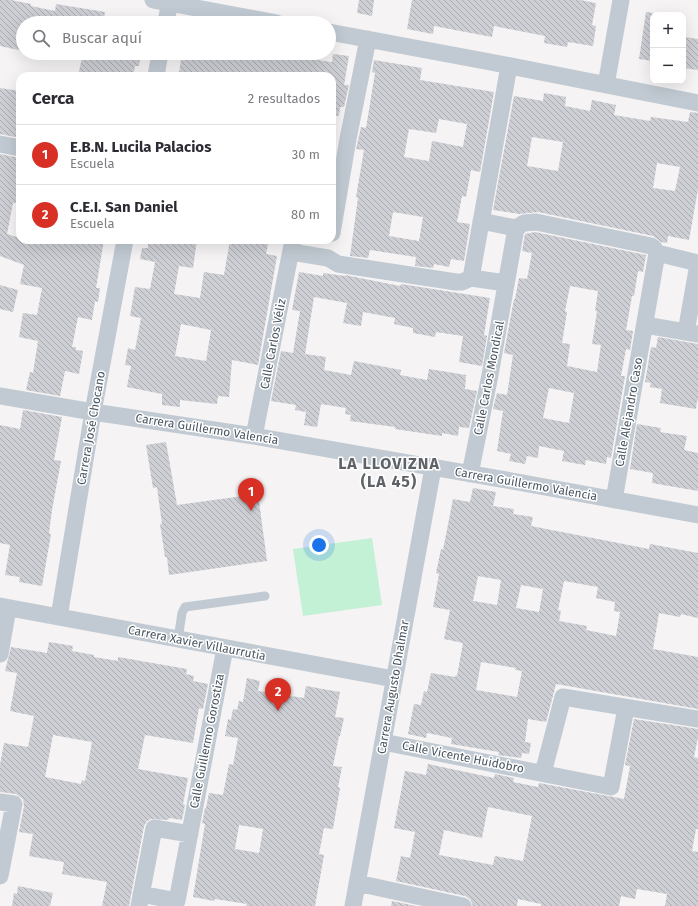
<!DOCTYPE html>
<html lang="es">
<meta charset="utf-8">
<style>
body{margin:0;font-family:"Fira Sans",sans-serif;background:#f2f2f3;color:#2b2b33}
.controls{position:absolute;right:12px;top:12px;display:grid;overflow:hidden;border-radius:8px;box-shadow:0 4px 16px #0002}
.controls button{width:36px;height:36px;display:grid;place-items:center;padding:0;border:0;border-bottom:1px solid #e1e1e2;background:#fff;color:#2b2b33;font:20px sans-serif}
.you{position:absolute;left:319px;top:545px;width:14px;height:14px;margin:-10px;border:3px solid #fff;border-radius:50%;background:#1a73e8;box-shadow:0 0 0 6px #1a73e833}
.badge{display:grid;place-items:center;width:26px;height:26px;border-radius:50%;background:#d93025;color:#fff;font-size:13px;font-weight:700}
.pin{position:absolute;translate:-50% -33px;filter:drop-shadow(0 1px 2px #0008)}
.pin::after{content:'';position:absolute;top:21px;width:14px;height:12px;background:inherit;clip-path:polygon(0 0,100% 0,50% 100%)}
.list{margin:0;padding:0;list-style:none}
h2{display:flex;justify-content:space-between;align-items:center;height:52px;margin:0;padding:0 16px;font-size:17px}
h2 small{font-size:13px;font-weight:400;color:#7c7c81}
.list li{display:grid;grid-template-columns:26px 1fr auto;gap:12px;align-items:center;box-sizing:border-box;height:60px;padding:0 16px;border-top:1px solid #e1e1e2}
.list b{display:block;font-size:15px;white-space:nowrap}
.list p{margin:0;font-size:13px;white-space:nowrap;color:#7c7c81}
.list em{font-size:13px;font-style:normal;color:#7c7c81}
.icon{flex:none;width:22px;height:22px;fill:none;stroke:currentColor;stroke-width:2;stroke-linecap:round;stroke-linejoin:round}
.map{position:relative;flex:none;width:698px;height:906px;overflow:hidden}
.search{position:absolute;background:#fff;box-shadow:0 4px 16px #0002;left:16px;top:16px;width:320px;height:44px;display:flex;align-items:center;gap:10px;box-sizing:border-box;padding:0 14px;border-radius:22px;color:#7c7c81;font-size:15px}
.panel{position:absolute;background:#fff;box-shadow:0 4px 16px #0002;left:16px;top:72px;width:320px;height:172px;border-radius:12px}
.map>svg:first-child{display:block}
.garden{fill:#c3f1d5}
.building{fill:url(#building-back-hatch);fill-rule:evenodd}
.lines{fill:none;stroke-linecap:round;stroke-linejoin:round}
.service{stroke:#c1cad2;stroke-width:9}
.minor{stroke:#c1cad2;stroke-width:17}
.labels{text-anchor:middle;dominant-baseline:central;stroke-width:3;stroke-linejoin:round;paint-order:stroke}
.street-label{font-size:12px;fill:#4a5661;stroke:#fff}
.district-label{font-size:16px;font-weight:bold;letter-spacing:1px;fill:#5f6368;stroke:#fff}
</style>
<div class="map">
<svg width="698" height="906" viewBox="0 0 698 906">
<defs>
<pattern id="building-back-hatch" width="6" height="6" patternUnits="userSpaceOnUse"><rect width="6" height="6" fill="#cdcfd5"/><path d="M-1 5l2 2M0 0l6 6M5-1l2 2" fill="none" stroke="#a8abb0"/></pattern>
</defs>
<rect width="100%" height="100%" fill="#f5f3f3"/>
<path class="garden" d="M372 538 382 605 303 616 293 549Z"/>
<path class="building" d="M0 0H11L31 4V6L55 11 56 4 105 12 103 23H23V51L0 46Z
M359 0H374L372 16 357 13Z
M412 0H580L596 3 592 25 596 26 593 46 568 42 567 47 544 43 545 36 494 26 492 37 434 26 433 34 407 29Z
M646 12 653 13V61L639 59Z
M685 37 698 39V70L683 68V47Z
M83 53H141L139 66H135L133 76H78Z
M182 53H303V58L332 62 333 54 349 56 344 85H349L344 107H340L339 116 332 115V76H196L179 73Z
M374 60 422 68 420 80 494 92 480 172 471 170 466 197 462 196 457 222 470 224 464 261 451 259 449 267 434 264 433 268 415 266 416 257 370 250 368 258 350 256 358 198 356 197 364 150 356 149 361 127 366 128 375 73 372 72ZM439 119 467 124 463 147 432 141 429 161 404 157 409 129 436 133ZM393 212 423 217 419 241 389 236Z
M0 88 20 91V138L0 134Z
M544 93 566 97 565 106 590 111 592 100 616 105 614 115 650 121 651 117 688 122 690 112 698 113V189L689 240 668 236 667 243 661 242 653 236 538 212 519 214 493 210 514 96 543 101ZM532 137 563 142 558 171 527 166ZM657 163 680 167 675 191 653 188Z
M0 154 20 158V183L16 203H13L7 234 20 238V240H104L96 288H100L98 302 95 301 92 320 78 317 72 347H76V350L83 351 79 374 65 371 60 396 26 390 30 372 33 373 38 341 19 337 23 313 37 315 42 288 20 284 24 265 0 256Z
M535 232 646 255 643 272 638 271 634 296H632L626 330 633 331 630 350 626 349 621 376H625L611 458 607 457 606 464 586 460 585 465 562 461 564 451 539 446 538 458 527 456 525 464 509 461 511 454 497 451 503 411 493 409 497 393 507 395 513 355 504 353 514 299H515L519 278 527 279 532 253 522 251 525 234ZM570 286 598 291 595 311H597L592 344 601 345 597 372 567 366 570 344 562 343 567 312 565 311ZM549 388 574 393 569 423 543 418Z
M148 240H197L193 268 179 266 174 294 200 298 204 272 224 275 230 240H269L266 254 277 256 258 365 232 360 229 397 218 396 217 404 180 400V407L162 405V394L127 387 131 366 125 365 128 348 135 350 141 318 130 316 135 287 150 289 155 262 140 259 142 248H148ZM181 324 211 330 206 361 175 356Z
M299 272 323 276V273L345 276V275L400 286 401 284 490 298 484 335 487 336 482 366 459 362 463 336 436 332 435 337 413 333V328L394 324 395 318 363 312 361 326 343 323 347 303 314 297 305 354 326 357 324 370 351 375 354 361 401 370 400 375 427 380 429 369 466 375 465 389 477 391 469 428 459 427 458 436 442 433V436L395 429V427L350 421 351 415 345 414 346 408 321 404 317 427 304 425 306 412 295 410 296 405 271 401 281 351 293 353 300 311 292 310Z
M0 285 18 290 13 312 0 309Z
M658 337 698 344V401H697L696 409 660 403 662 389 650 387 651 383 645 382 651 347 656 348Z
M23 410 62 417 54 460 61 461 52 510 49 533 51 534 42 586 19 582 20 577 5 575 10 545 0 543V425L20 429Z
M637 424 661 428 660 432 687 436 684 450 698 453V491L652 483 653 473 630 469Z
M166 442 177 505 258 494 267 561 169 575 167 557H165L160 524H162L157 487 153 488 146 445Z
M473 488 496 492 493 506 514 509 513 514 533 517 531 526 649 549 650 544 698 553V618L681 614 680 617 659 613 653 649 698 657V709L556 684 546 722 528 719 525 742 531 743 529 754 522 753 521 758 498 755 499 752 451 744 452 738 427 733 426 738 408 734 414 704 421 705 424 691 427 692 431 673 455 677 456 675 457 676 463 643 444 639 450 610 433 607 439 574 436 573 441 549 443 550 453 499 470 502ZM478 576 501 580 497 605 473 601ZM564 581 598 587 596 598 615 602 614 611 620 612 616 636 586 630 587 626 559 621 561 611 558 610ZM521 585 543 589 539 612 516 608ZM481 662 516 668 515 670 522 671 517 697 476 690Z
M49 642 73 646 72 651 94 655V657L118 661V657L187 669 186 674 194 676 193 681 208 684 203 709 199 708 193 743 145 735 138 769 188 778 183 804 185 805 182 820 169 818 168 820 151 819 147 821 144 826 129 906H102L107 882 62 874 64 862 29 856 33 834 19 832 24 806 23 799 16 794 0 792V765L4 743 28 747 34 716 10 711 17 673 5 671 11 647 47 653ZM53 735 92 742 85 781 82 780 81 784 45 777Z
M247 678 260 681 258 691 304 698 306 686 340 692 335 717 344 718 340 736H339L333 766 342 767 338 787 340 788 333 829 324 828 319 854 324 855 315 906H246L247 904 215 899 214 901 193 897 205 824 202 823 205 808H206L209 793 223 795 229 764 233 765 238 738 225 736 228 719 231 720 233 709 237 710 239 701 243 702ZM239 825 263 829 259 853 235 849Z
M634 719 698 729V737L694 757 698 758V829H696L692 851 698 852V906H665L667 894 637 889 635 899 621 896 619 906H541V904L518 899 517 906H473L470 899 465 896 396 881 401 856 410 858 415 832 394 828 405 771 426 775 428 764 494 778 495 774 514 778 513 782 538 787 539 783 624 799 630 766 625 765ZM488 807 532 816 523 861 495 856 493 865 439 855 444 830 482 838Z
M18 886 53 893 50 906H12L14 893 17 894Z
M392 901 416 906H391Z"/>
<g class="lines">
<path class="service" d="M178 639 182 613 185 607 265 596"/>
<path class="minor" d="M153 0 277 23
M166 23 170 0
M329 32 485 61 698 103
M156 76 160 53
M606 85 621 0
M0 144 20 148
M481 221 516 228
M516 228 524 223 536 222 651 246 654 248 657 253
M332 233 348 139 368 39
M291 252 328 258 338 264 456 282H462L471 278
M657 253 698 263
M471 278 509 66
M471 278 506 283
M645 325 698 334
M686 332 698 264
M0 396 93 412 254 436 523 483 698 515
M254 436 293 240
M470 474 490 375 516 228
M614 500 657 253
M0 606 394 679
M59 617 93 412 125 240
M0 654 8 608
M383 742 611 787 626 708
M543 773 563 697 698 719
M0 802 14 804 0 876
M357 883 463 906
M141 894 177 901 225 648
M139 906 154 828 190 834
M353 906 433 468"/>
</g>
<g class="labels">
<g class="street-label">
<text transform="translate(273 344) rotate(-79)">Calle Carlos Véliz</text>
<text transform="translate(489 378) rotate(-79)">Calle Carlos Mondical</text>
<text transform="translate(629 412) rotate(-80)">Calle Alejandro Caso</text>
<text transform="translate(91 428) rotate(-80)">Carrera José Chocano</text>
<text transform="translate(207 429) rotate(9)">Carrera Guillermo Valencia</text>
<text transform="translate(526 484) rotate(10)">Carrera Guillermo Valencia</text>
<text transform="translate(197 643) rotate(11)">Carrera Xavier Villaurrutia</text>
<text transform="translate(393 687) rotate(-80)">Carrera Augusto Dhalmar</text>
<text transform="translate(207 741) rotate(-79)">Calle Guillermo Gorostiza</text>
<text transform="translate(463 757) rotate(11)">Calle Vicente Huidobro</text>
</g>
<g class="district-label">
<text x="389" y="463">LA LLOVIZNA<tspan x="389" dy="18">(LA 45)</tspan></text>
</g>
</g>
</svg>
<div class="controls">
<button>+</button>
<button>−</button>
</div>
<div class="you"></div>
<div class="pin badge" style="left:251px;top:511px">1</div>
<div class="pin badge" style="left:278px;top:711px">2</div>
<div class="search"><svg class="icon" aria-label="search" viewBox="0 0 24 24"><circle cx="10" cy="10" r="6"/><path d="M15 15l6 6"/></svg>Buscar aquí</div>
<section class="panel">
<h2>Cerca<small>2 resultados</small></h2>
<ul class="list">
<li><span class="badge">1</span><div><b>E.B.N. Lucila Palacios</b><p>Escuela</p></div><em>30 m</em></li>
<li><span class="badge">2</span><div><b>C.E.I. San Daniel</b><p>Escuela</p></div><em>80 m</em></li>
</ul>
</section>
</div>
